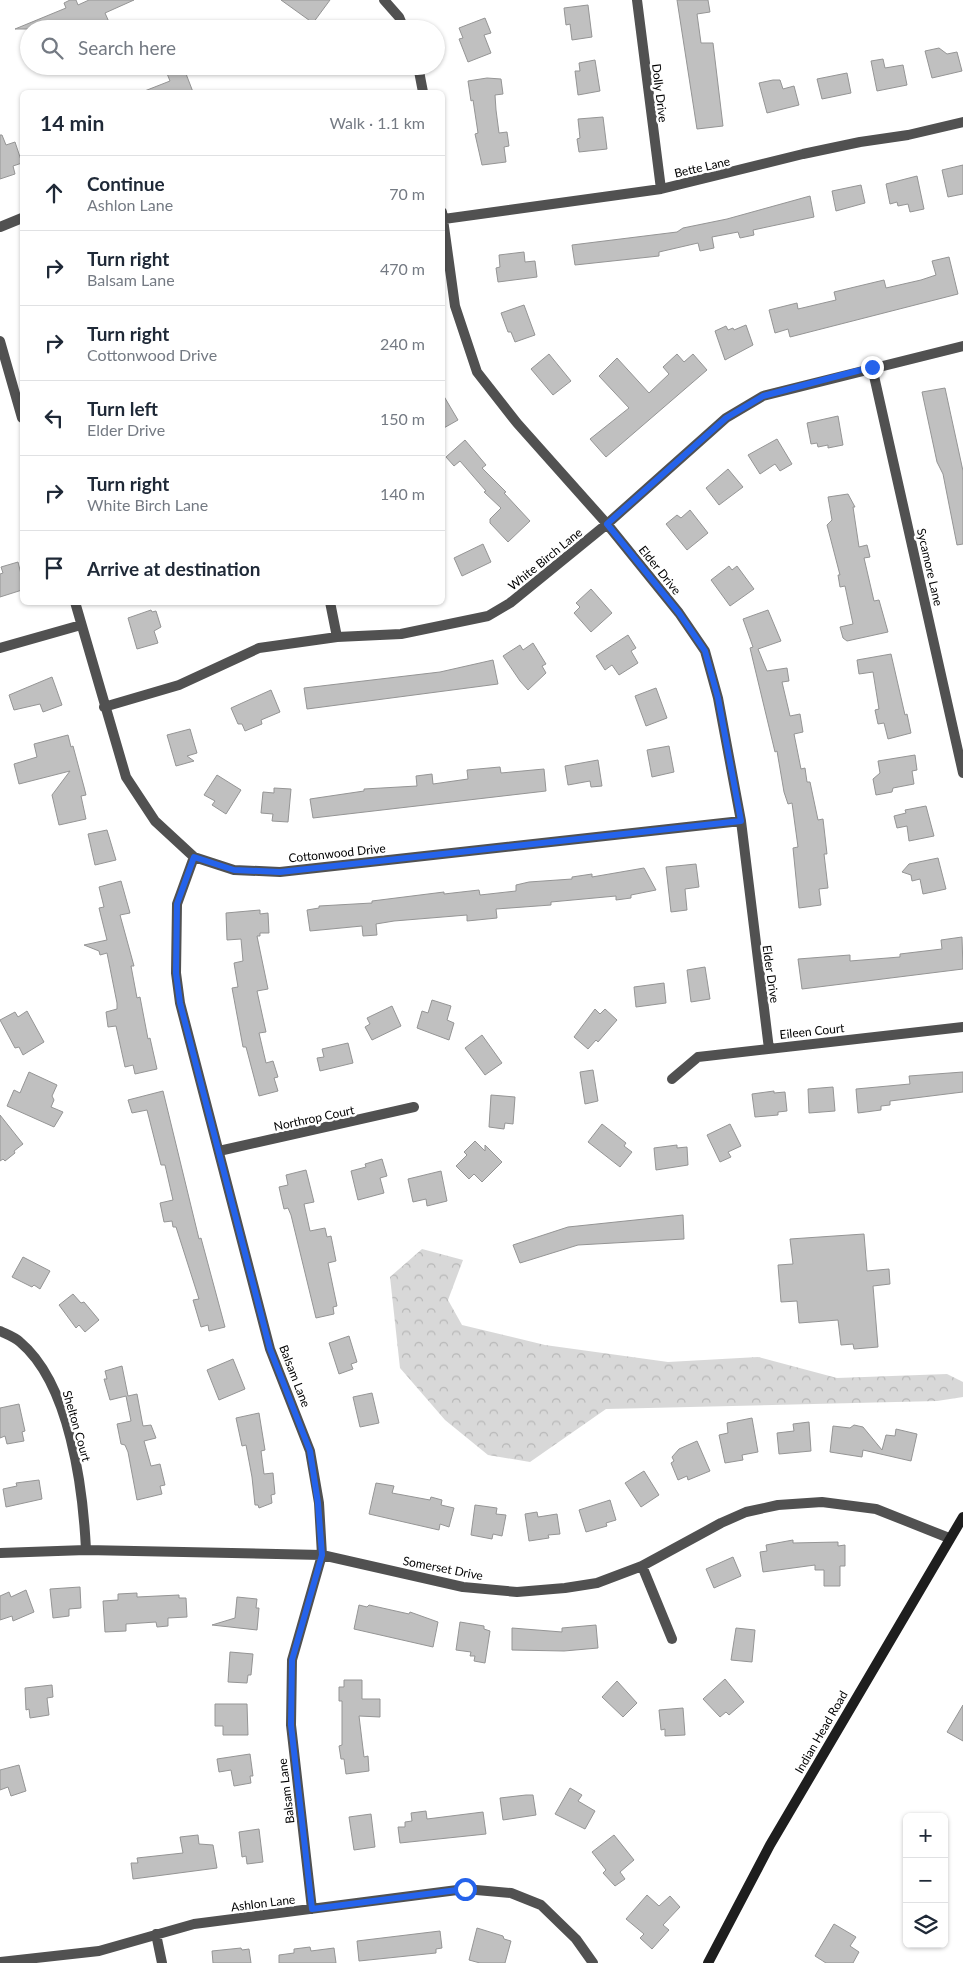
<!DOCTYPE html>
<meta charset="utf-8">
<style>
body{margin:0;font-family:Lato,sans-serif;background:#f6f6f7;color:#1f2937}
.controls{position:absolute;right:15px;bottom:15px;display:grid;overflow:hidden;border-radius:8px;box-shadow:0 1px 4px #0004}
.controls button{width:45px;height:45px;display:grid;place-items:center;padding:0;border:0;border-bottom:1px solid #e0e1e3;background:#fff;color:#1f2937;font:25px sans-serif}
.stop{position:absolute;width:15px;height:15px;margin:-11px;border:4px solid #2563eb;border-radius:50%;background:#fff}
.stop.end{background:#2563eb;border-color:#fff;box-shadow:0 1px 5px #0008}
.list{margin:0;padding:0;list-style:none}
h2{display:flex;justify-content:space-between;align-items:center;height:65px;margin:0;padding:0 20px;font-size:21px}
h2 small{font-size:16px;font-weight:400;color:#747a83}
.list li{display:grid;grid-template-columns:32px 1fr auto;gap:15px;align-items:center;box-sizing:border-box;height:75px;padding:0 20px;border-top:1px solid #e0e1e3}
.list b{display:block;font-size:19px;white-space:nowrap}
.list p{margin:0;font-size:16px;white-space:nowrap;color:#747a83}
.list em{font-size:16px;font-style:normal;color:#747a83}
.icon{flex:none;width:28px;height:28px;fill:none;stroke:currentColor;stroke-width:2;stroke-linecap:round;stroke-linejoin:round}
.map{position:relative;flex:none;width:963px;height:1963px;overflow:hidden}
.search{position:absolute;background:#fff;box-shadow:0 1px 4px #0004;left:20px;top:20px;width:425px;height:55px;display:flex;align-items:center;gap:12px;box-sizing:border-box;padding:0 18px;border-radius:28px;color:#747a83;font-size:19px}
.panel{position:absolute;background:#fff;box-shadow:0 1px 4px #0004;left:20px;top:90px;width:425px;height:515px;border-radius:8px}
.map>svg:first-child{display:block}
.forest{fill:url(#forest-crowns)}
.building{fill:#c0c0c0;stroke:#959595}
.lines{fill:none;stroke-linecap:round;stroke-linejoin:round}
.minor{stroke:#515151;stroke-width:10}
.secondary{stroke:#1e1e1e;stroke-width:10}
.route{stroke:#2563eb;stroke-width:6}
.labels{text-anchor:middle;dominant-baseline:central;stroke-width:5;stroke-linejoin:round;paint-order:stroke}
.street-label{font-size:12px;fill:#000;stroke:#fff}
</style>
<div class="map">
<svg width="963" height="1963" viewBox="0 0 963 1963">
<defs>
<pattern id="forest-crowns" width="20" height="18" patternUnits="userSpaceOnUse" patternTransform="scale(1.25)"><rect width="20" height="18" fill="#d8d8d8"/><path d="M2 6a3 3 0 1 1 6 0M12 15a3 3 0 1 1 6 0" fill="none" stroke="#b8b8b8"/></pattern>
</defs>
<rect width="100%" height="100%" fill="#fff"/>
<path class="forest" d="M422 1249 463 1260 448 1300 462 1325 545 1345 668 1362 758 1357 837 1378 947 1374 963 1382V1397L937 1401 606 1409 530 1462 488 1455 445 1420 400 1368 390 1277Z"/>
<path class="building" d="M70 0H76L78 5 89 0H134L105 13 109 22 96 28 93 22 78 29H15L66 8 64 3Z
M281 0H330L313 23Z
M677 0H708L710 12 697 14 701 43H713L723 126 697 129Z
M588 5 592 37 572 40 570 24 566 25 564 8Z
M485 18 491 33 484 35 491 53 468 62 459 39 463 38 459 28Z
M939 48 947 54 957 52 962 71 932 78 925 51Z
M883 59 885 68 903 65 907 85 877 91 871 61Z
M595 60 600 91 578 95 575 71H580L579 63Z
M177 66H183L193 92H142L170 81 166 71Z
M847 73 851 93 822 99 817 79Z
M487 78 501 79 503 94 495 95 496 110 499 133 507 132 509 146 504 147 506 162 482 165 475 134 478 133 473 100 471 101 468 81Z
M773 80H780L783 89 794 86 799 105 767 113 759 83Z
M603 117 607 149 579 152 577 139 580 138 578 119Z
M0 135H2L6 145 15 142 22 163 13 166 15 174 0 179Z
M963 165V194L948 197 942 170Z
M917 176 924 209 910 212 908 204 898 206 897 202 890 204 886 184Z
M861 185 865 203 836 211 832 191Z
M810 196 814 217 753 230 754 235 740 238 738 232 712 237 714 248 700 251 698 243 659 252V256L575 265 572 245 677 232 683 228 727 219Z
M524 252 525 262 535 261 537 277 498 282 496 268 500 267 499 255Z
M949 257 958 294 790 337 788 329 775 333 769 310 797 303 798 309 836 300 834 292 884 280 886 288 921 280 936 275 932 261Z
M524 305 535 335 515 342 511 332H508L501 313Z
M746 325 753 345 725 360 715 331 726 326 728 330 733 328 734 330Z
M549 354 571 381 553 395 531 369Z
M677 354 684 362 693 354 707 370 606 457 590 439 629 408 599 376 617 358 649 393 669 374 663 367Z
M945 388 963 471V544L957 545 943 474 937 462 922 392Z
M442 393 458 420 442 429Z
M838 416 843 445 828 448V445L818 447 817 443 811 444 807 423Z
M777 439 792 464 780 471 775 464 760 474 748 455Z
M465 440 486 465 482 468 506 492 504 493 530 521 508 542 490 523V519L501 508 484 492 486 491 460 461 454 466 446 457Z
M728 469 743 487 719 505 706 488Z
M848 494 855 507H853L859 547 867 545 870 557 864 558 874 601 879 600 888 632 847 641 843 638 840 627 853 624 845 586 840 587 838 575H840L827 525 832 520 828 497Z
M690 510 708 533 687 550 666 524 677 515 681 518Z
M483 544 491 562 462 576 454 558Z
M18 562 22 578V590L0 597V574L3 573 1 567Z
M729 566 732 570 737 566 754 589 730 606 711 580Z
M591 589 612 613 591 632 574 613 580 607 576 603Z
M151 610 152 612 156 611 161 627 154 631 158 643 137 649 128 618Z
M768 610 781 641 758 649 767 671 787 668 789 681 782 682 790 716 800 714 803 732 794 734 801 769 805 768 807 782H810L818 820 823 819 827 854H824L828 888 819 889 821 905 799 908 793 848 798 847 792 803 788 804 784 792 777 751 775 752 750 648 753 647 743 619Z
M628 635 636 648 631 651 638 663 619 675 612 665 605 670 596 656Z
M533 643 546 664 542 666 546 673 528 690 520 681 503 656 520 645 523 650Z
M891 654 905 715 907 714 911 733 888 739 884 723 878 724 875 710 879 709 873 672 859 674 857 660Z
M493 660 498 684 307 709 304 688 440 672Z
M52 677 62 705 43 712 40 704 14 710 9 695Z
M656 688 667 718 646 726 635 696Z
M271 690 280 712 261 720 262 724 245 731 242 724H238L231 708Z
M190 729 197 753 187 756 194 761 176 766 167 735Z
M68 735 71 747 73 746 84 787 86 795 81 796 86 819 59 825 52 795 70 771 19 784 14 764 37 757 34 744Z
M669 746 674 772 652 777 647 750Z
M915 755 917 770 912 771 914 784 893 788 892 792 876 795 873 779 880 773 878 761Z
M598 760 602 786 591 787 590 781 568 785 565 766Z
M500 767 501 773 544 769 546 791 313 818 310 799 364 791V789L417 786 416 776 432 774 433 784 468 779 467 770Z
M217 775 241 790 226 814 212 805 215 801 204 795Z
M274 788 291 789 288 822 272 821 273 814 261 813 263 792 274 793Z
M926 806 934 836 909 841 907 826 897 828 894 816 906 813 905 810Z
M107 830 116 860 95 865 88 834Z
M938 858 946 889 923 894 920 879 912 881 911 875 902 872 909 864Z
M696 864 699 887 685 889 687 910 671 912 666 867Z
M644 868 656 890 631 895V898L616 900V896L551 902V905L496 909 497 918 467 921V915L394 921 376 924 377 935 363 936 362 926 310 931 307 910 319 908V906L372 903V901L444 892V894L479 890 480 895 516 891V885L529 882 572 879V877L592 874V877Z
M121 881 130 913 120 915 134 966H131L137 998 140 997 148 1039 150 1038 157 1069 135 1074 133 1065 125 1067 116 1026 108 1027 106 1012 117 1009V1003L107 953 100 955 99 951 84 945 107 940 99 908 104 907 99 887Z
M260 910V914L268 913 269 933H260V936H257L268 989 257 991 266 1032 259 1033 266 1063 273 1061 278 1077 274 1078 278 1091 259 1096 246 1047H243L232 988 238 987 234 963 243 961 241 939 227 940 226 913Z
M962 937 963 969 802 989 798 959 850 955V961L900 957V954L942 949 941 940Z
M705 967 710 999 691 1002 687 970Z
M664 983 666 1003 636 1007 634 987Z
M432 1000 451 1006 447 1020 454 1023 449 1040 417 1028 422 1011 428 1013Z
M392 1006 401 1026 372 1040 365 1027 370 1024 367 1018Z
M595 1009 600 1014 605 1009 617 1020 598 1042 596 1040 588 1049 574 1037Z
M27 1011 44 1042 23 1055 19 1047 15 1048 0 1020 15 1012 18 1017Z
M482 1035 502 1063 485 1075 465 1048Z
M348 1043 353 1063 320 1071 317 1058 324 1057 322 1049Z
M593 1070 598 1101 585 1104 580 1072Z
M29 1072 57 1085 52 1096 54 1100 51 1107 63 1112 54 1127 7 1106 14 1090 20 1093Z
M963 1072V1092L890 1101V1105L881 1106V1110L858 1113 856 1089 910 1084 909 1076Z
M833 1087 835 1111 809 1113 808 1089Z
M163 1091 199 1239 201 1238 225 1327 209 1331 208 1325 201 1327 193 1300 199 1299 176 1227H173L172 1221 164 1222 160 1203 173 1200 165 1165H161L147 1110 132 1113 128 1100Z
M774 1091V1093L785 1092 787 1111 778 1112V1115L755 1117 752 1094Z
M491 1095 515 1097 513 1124 505 1123 504 1129 489 1127Z
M0 1115 23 1144 14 1151 15 1153 5 1161 3 1159 0 1161Z
M602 1124 626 1143 624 1146 632 1152 620 1167 588 1142Z
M730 1124 741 1146 728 1152 731 1157 720 1162 707 1135Z
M475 1141 485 1151V1145L502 1162 482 1182 474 1174 469 1179 456 1166 467 1155 464 1152Z
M677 1145V1148L687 1147 688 1165 656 1170 654 1148Z
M382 1159 387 1176 380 1178 384 1193 358 1200 351 1171 366 1167 365 1164Z
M306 1170 314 1202 304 1204 310 1231 325 1228 327 1237 331 1236 336 1261 328 1263 337 1306 333 1307 334 1314 316 1318 291 1215 288 1208 284 1209 279 1187 288 1185 286 1175Z
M441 1171 447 1201 427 1206 426 1199 413 1202 408 1179Z
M683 1215 684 1239 578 1245 520 1263 513 1245 568 1227Z
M864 1234 867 1271 889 1269 890 1284 873 1286 878 1347 854 1349 853 1344 841 1345 838 1320 799 1323 797 1301 781 1302 778 1265 793 1264 790 1239Z
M23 1257 50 1271 40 1289 34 1285 32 1287 12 1277Z
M73 1294 81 1303 84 1302 99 1320 85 1332 79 1325 76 1328 59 1305Z
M349 1336 357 1362 351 1364 353 1369 339 1374 329 1343Z
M233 1359 245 1389 219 1400 207 1370Z
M122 1366 128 1396 137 1394 143 1426 151 1425 156 1438 144 1441 151 1466 160 1464 165 1485 160 1486 162 1494 137 1500 128 1452 125 1445 121 1444 117 1424 131 1421 126 1396 110 1400 104 1379H107L105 1371Z
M372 1393 379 1423 360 1427 353 1397Z
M19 1404 25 1431 22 1432 24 1441 7 1444 5 1436 0 1438V1408Z
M259 1413 265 1450 261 1451 264 1474 273 1473 275 1494 271 1495 272 1503 259 1508 258 1505H255L252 1477 246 1445 242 1446 236 1418Z
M752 1418 758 1452 742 1455 743 1460 725 1463 719 1435 728 1433 727 1423Z
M809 1422 811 1451 779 1454 777 1433 794 1431 793 1424Z
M854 1425 863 1427 882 1450 886 1435 895 1436 896 1429 917 1434 911 1461 863 1450 862 1457 830 1452 833 1426 850 1428Z
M697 1441 710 1471 688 1480 687 1476 678 1480 671 1463 674 1461 672 1457 679 1449Z
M644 1471 659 1495 641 1507 625 1483Z
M39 1480 42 1499 6 1507 3 1489 17 1486 16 1483Z
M376 1483 394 1486 392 1493 430 1500 431 1497 442 1500 441 1505 454 1508 449 1527 440 1524 439 1530 369 1514Z
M610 1500 616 1520 606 1523 607 1526 586 1532 579 1510Z
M475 1505 497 1508 496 1514 506 1515 502 1536 493 1534 492 1539 471 1535Z
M537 1512 538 1517 557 1514 560 1534 548 1535 549 1538 529 1541 525 1514Z
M793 1540V1543L838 1542V1546L845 1545V1566H840V1586H824V1570H815V1565L763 1572 760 1552 767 1551 766 1545Z
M733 1557 741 1576 714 1588 706 1569Z
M80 1587 81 1608 69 1609V1616L53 1618 50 1589Z
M26 1590 34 1612 13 1621 12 1616 0 1620V1596L9 1592 11 1597Z
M137 1593V1597L179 1595V1598H186L187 1617 168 1618V1626L157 1627 156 1622 126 1624V1631L105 1632 103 1601 118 1600V1594Z
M237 1597 257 1599 256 1608H259L257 1630 212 1625 235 1618Z
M359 1605 367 1607 369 1605 409 1614 410 1612 438 1622 433 1647 354 1629Z
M460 1622 484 1626V1629L490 1631 485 1663 474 1661 475 1656H470L471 1652 456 1650Z
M596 1625 598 1648 564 1651 512 1650V1628L562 1632V1628Z
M736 1628 755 1630 752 1662 731 1660Z
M230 1652 253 1654 251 1675H248L247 1683 228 1682Z
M725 1679 744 1702 729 1715 726 1712 720 1717 703 1699Z
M344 1680H362V1699H380V1717L359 1716 364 1757 368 1756 369 1771 346 1774 344 1759H341L339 1746 342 1745V1701H339V1687H344Z
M617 1681 637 1703 623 1717 602 1697Z
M52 1685 53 1697 47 1698 49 1715 30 1718 29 1709 26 1710 25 1688Z
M215 1704H247L248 1735H223V1726H215Z
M963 1705V1741L947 1732Z
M683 1708 685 1735 665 1736V1729L661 1730 659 1710Z
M250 1754 253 1776H250L251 1783 234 1786 231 1770 219 1772 217 1759Z
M19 1765 26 1791 11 1796 8 1787 0 1790V1770Z
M570 1788 582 1795 578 1801 595 1811 585 1829 555 1814Z
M526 1795H533L536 1815 503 1820 500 1798Z
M426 1811 427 1819 483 1812 486 1834 400 1843 398 1827H405V1822L412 1821 411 1813Z
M371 1814 375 1847 354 1850 349 1817Z
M259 1829 263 1862 247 1864 246 1856 242 1857 239 1832Z
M198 1835 199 1844 213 1845 217 1868 133 1879 131 1863H138L137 1858 183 1853 180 1837Z
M614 1835 634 1860 620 1872 625 1879 615 1886 603 1873 606 1870 592 1852Z
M647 1895 659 1906 670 1896 680 1907 663 1925 669 1930 652 1949 640 1938 644 1934 626 1919Z
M834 1924 856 1937 850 1946 859 1952 853 1963H826L815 1956Z
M477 1928 503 1936 504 1939 511 1941 505 1963H480L469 1960Z
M440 1931 442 1948 436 1949V1953L359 1961 357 1941Z
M310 1947 311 1951 334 1948 336 1963H279V1955L294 1953V1949Z
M241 1948 242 1950 249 1949 251 1963H213L212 1951Z"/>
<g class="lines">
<path class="minor" d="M384 0 399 17 404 29
M637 0 661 189
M418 66 423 92
M442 212 455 306 477 372 517 423 607 524 679 613 705 651 718 698 741 821 769 1049
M444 219 661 189 803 154 860 142 908 135 963 122
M0 227 22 218
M0 341 22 418
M872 367 963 773
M75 602 126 777 155 821 194 857 234 870 280 872 741 821
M330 602 337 637
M0 648 81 625
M104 707 179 685 259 648 337 637 401 634 488 616 510 603 607 524 726 418 763 396 963 346
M194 857 177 904 176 973 180 1003 270 1349 310 1451 319 1503 322 1555 292 1660 291 1725 312 1909
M672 1079 698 1057 963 1027
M219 1151 414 1107
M0 1331C6 1334 15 1337 20 1342 70 1384 83 1488 86 1550
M0 1553 86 1550 322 1555 463 1587 517 1592 565 1588 597 1583 642 1566 721 1523 746 1512 778 1505 822 1502 876 1509 949 1538
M642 1566 672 1639
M156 1934 162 1963
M0 1962 99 1951 194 1924 465 1889 511 1893 541 1905 576 1939 593 1963"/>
<path class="secondary" d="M708 1963 770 1845 963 1517"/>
</g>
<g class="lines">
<path class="route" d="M465 1889 312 1909 291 1725 292 1660 322 1555 318 1503 310 1451 270 1349 180 1003 176 973 177 904 194 857 234 870 280 872 741 821 718 698 705 651 679 613 607 524 726 418 763 396 872 367"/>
</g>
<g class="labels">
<g class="street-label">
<text transform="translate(660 93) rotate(83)">Dolly Drive</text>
<text transform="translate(702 167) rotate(-13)">Bette Lane</text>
<text transform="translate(545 559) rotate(-39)">White Birch Lane</text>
<text transform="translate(930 567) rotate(77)">Sycamore Lane</text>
<text transform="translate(660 570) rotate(51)">Elder Drive</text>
<text transform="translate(337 853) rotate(-6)">Cottonwood Drive</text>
<text transform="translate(771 974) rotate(82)">Elder Drive</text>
<text transform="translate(812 1031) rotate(-6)">Eileen Court</text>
<text transform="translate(314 1118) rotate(-12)">Northrop Court</text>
<text transform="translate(295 1376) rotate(69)">Balsam Lane</text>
<text transform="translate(77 1426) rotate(74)">Shelton Court</text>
<text transform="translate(443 1568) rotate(11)">Somerset Drive</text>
<text transform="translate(821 1732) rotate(-60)">Indian Head Road</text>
<text transform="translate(286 1791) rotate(-97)">Balsam Lane</text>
<text transform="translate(263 1903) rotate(-7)">Ashlon Lane</text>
</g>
</g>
</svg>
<div class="controls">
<button>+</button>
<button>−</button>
<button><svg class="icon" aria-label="layers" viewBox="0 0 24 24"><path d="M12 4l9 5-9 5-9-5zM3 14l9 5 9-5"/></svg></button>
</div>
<div class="stop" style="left:465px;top:1889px"></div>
<div class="stop end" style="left:872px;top:367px"></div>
<div class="search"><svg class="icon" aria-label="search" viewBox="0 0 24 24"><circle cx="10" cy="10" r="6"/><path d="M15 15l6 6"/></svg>Search here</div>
<section class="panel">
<h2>14 min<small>Walk · 1.1 km</small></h2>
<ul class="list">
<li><svg class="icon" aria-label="ahead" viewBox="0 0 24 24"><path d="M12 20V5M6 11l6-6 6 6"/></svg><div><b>Continue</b><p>Ashlon Lane</p></div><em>70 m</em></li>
<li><svg class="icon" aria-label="right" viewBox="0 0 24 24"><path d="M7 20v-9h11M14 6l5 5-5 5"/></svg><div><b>Turn right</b><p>Balsam Lane</p></div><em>470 m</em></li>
<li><svg class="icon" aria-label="right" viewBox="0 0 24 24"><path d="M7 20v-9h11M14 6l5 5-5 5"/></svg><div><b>Turn right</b><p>Cottonwood Drive</p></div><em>240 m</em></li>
<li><svg class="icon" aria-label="left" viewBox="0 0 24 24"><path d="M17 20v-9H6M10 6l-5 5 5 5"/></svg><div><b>Turn left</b><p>Elder Drive</p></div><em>150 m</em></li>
<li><svg class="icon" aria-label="right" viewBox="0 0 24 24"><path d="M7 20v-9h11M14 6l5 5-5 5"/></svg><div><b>Turn right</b><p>White Birch Lane</p></div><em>140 m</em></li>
<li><svg class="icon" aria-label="arrive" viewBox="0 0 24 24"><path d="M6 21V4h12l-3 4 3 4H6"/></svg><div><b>Arrive at destination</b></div></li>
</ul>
</section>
</div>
